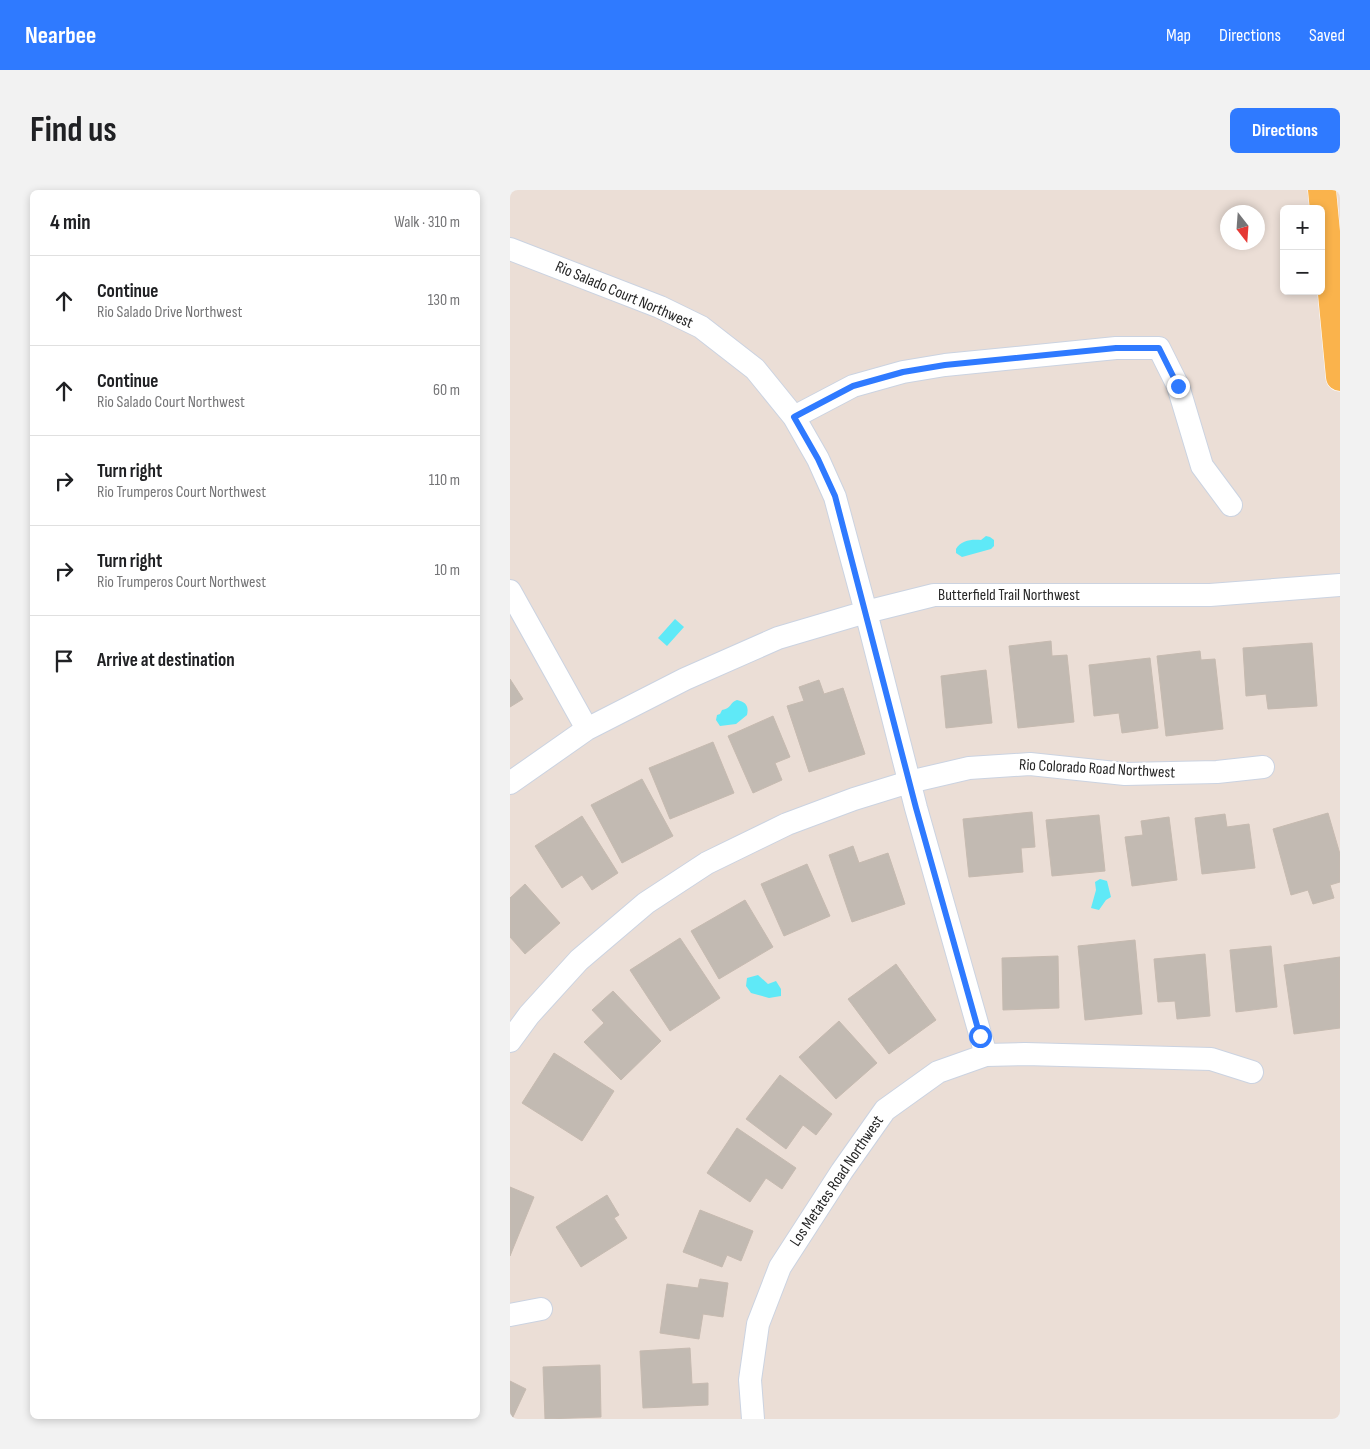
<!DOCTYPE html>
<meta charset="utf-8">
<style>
body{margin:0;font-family:"Sofia Sans Condensed",sans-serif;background:#f2f2f2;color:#202124}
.controls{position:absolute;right:15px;top:15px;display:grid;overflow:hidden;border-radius:8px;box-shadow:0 2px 8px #0003}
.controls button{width:45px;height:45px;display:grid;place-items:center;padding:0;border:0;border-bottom:1px solid #e0e0e0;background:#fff;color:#202124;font:25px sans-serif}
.compass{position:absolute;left:710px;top:15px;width:45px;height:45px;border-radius:50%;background:#fff;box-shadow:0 2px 8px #0003;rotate:163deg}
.stop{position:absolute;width:15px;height:15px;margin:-11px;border:4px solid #2f7aff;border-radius:50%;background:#fff}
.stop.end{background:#2f7aff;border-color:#fff;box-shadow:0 1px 5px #0008}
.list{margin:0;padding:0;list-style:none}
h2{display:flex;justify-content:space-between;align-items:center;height:65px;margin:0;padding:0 20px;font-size:21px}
h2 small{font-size:16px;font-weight:400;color:#757577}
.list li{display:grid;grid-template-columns:32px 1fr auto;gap:15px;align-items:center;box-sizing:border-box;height:90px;padding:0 20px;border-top:1px solid #e0e0e0}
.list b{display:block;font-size:19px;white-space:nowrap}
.list p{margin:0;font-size:16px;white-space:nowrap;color:#757577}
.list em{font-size:16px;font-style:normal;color:#757577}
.icon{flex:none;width:28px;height:28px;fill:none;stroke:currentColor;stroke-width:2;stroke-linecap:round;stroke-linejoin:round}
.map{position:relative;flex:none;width:830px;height:1229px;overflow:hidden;border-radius:8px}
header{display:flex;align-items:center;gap:30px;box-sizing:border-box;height:70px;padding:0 25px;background:#2f7aff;color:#fff}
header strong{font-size:24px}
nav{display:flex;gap:28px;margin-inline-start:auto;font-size:18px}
.intro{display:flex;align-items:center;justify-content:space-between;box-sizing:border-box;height:120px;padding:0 30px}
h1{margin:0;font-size:35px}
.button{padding:12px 22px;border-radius:8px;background:#2f7aff;color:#fff;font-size:18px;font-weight:700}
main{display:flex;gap:30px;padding:0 30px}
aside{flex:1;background:#fff;border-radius:8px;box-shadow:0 2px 8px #0003}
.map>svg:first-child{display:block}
.water{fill:#5fe9f7}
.building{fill:#c2bab2;stroke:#c6bab0}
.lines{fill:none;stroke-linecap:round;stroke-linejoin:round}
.minor-casing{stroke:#cbd3e1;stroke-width:24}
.major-casing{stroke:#fff;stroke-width:29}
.minor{stroke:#fff;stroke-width:22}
.major{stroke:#fab34c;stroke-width:28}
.route{stroke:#2f7aff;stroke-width:6}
.labels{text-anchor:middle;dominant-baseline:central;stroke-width:5;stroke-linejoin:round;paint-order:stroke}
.street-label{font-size:16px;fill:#262626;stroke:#fff}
</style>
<header>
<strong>Nearbee</strong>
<nav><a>Map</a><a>Directions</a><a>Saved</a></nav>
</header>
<div class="intro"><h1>Find us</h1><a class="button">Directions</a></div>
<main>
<aside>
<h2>4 min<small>Walk · 310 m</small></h2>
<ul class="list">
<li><svg class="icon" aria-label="ahead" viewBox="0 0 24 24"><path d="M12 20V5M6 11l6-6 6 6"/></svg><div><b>Continue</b><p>Rio Salado Drive Northwest</p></div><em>130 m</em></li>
<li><svg class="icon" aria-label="ahead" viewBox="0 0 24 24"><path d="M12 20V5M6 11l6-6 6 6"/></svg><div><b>Continue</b><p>Rio Salado Court Northwest</p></div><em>60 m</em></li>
<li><svg class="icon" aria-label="right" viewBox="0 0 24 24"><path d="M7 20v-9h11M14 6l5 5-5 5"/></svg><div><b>Turn right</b><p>Rio Trumperos Court Northwest</p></div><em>110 m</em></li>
<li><svg class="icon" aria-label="right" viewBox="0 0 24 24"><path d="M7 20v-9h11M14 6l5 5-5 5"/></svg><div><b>Turn right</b><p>Rio Trumperos Court Northwest</p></div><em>10 m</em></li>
<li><svg class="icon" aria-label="arrive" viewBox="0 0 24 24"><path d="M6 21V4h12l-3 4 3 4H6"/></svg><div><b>Arrive at destination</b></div></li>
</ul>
</aside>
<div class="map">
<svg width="830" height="1229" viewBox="0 0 830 1229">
<rect width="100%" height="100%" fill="#ebded6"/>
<path class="water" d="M476 346 480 347 484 350V356L481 359 452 367 446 363V359C451 350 462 349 471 350Z
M165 429 174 437 157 456 148 448Z
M227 510C236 512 239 516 237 525L226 534 210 536 206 530 207 525 210 524 212 520C221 519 220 512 227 510Z
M590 689 597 691 601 707 596 710 589 720 581 718 586 700 585 692Z
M248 785 258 794 266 791 271 799V806L259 808 241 803 236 796 237 788Z"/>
<path class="building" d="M541 451 542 466 557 465 564 532 508 538 499 456Z
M802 453 807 516 758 519 756 504 736 506 733 458Z
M690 461 691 470 705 469 713 539 656 546 647 466Z
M640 468 648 538 612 543 609 523 584 526 579 475Z
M476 480 482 533 436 538 431 486Z
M0 489 13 509 0 517Z
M309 490 314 504 333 498 355 564 299 582 277 516 294 511 289 497Z
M263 526 280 567 265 573 272 590 243 603 218 546Z
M203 552 224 603 160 629 139 578Z
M132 589 163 646 112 673 81 615Z
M522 622 525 657 511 658 513 682 459 687 453 629Z
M818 623 830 664V692L820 695 824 708 803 714 798 700 781 705 763 639Z
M715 624 717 637 739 634 745 678 692 684 685 628Z
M589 625 595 681 542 686 536 630Z
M72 626 108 683 82 700 72 685 52 698 25 656Z
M659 627 667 690 622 696 615 647 633 645 631 631Z
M343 656 349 673 378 663 395 714 342 732 319 665Z
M297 674 320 726 274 746 251 694Z
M15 694 50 733 15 764 0 747V708Z
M235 710 263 757 209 789 181 741Z
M170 748 210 808 160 841 120 780Z
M625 750 632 824 575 830 568 756Z
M761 756 767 817 726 822 720 760Z
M695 764 700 826 667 829 665 811 648 812 644 769Z
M548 766 549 818 493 820 492 768Z
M830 767V838L784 844 774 775Z
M386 774 426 830 379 864 338 809Z
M103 801 151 851 111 890 74 852 94 833 82 820Z
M329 831 367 873 326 909 289 867Z
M44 863 104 901 72 951 12 913Z
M270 885 322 924 306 945 293 935 276 959 236 929Z
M227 938 286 978 272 999 256 988 240 1012 197 983Z
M0 997 24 1007 0 1066Z
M97 1005 109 1025 104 1028 117 1048 71 1077 46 1037Z
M190 1020 243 1041 231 1071 217 1065 212 1077 173 1062Z
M190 1089 218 1093 213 1127 193 1124 189 1149 150 1143 157 1094 188 1098Z
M180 1158 182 1194 198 1193V1215L133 1218 130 1161Z
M90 1175 91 1227 35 1229 33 1177Z
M0 1191 16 1199 2 1229H0Z"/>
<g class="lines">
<g class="minor-casing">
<path id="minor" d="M0 59 150 117 191 137 245 179 284 227 308 269 325 307 356 422 406 618 476 865
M284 227 343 196 393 182 435 175 606 158H649L668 196 692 276 721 315
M0 401 77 539
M0 593 77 539 175 489 268 448 356 422 424 405H700L830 395
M0 851 19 825 69 770 136 713 197 673 277 634 344 609 399 592 459 578 520 574 615 584 707 582 753 577
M0 1125 31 1119
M243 1229 240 1190 248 1134 270 1077 332 981 375 920 428 882 476 865 515 864 701 869 742 882"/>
</g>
<g class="major-casing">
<path id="major" d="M812 0 830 187"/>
</g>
<use href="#minor" class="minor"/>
<use href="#major" class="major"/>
</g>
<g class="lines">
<path class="route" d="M470 846 406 618 325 306 308 269 284 227 343 196 393 182 435 175 606 158H649L668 196"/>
</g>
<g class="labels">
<g class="street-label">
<text transform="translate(114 105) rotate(23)">Rio Salado Court Northwest</text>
<text x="499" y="405">Butterfield Trail Northwest</text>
<text transform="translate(587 579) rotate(3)">Rio Colorado Road Northwest</text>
<text transform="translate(327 991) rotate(-56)">Los Metates Road Northwest</text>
</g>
</g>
</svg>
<div class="controls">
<button>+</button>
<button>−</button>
</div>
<svg class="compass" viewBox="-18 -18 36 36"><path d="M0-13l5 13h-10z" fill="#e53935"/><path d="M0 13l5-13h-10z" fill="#757577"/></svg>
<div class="stop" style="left:470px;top:846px"></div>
<div class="stop end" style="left:668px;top:196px"></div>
</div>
</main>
